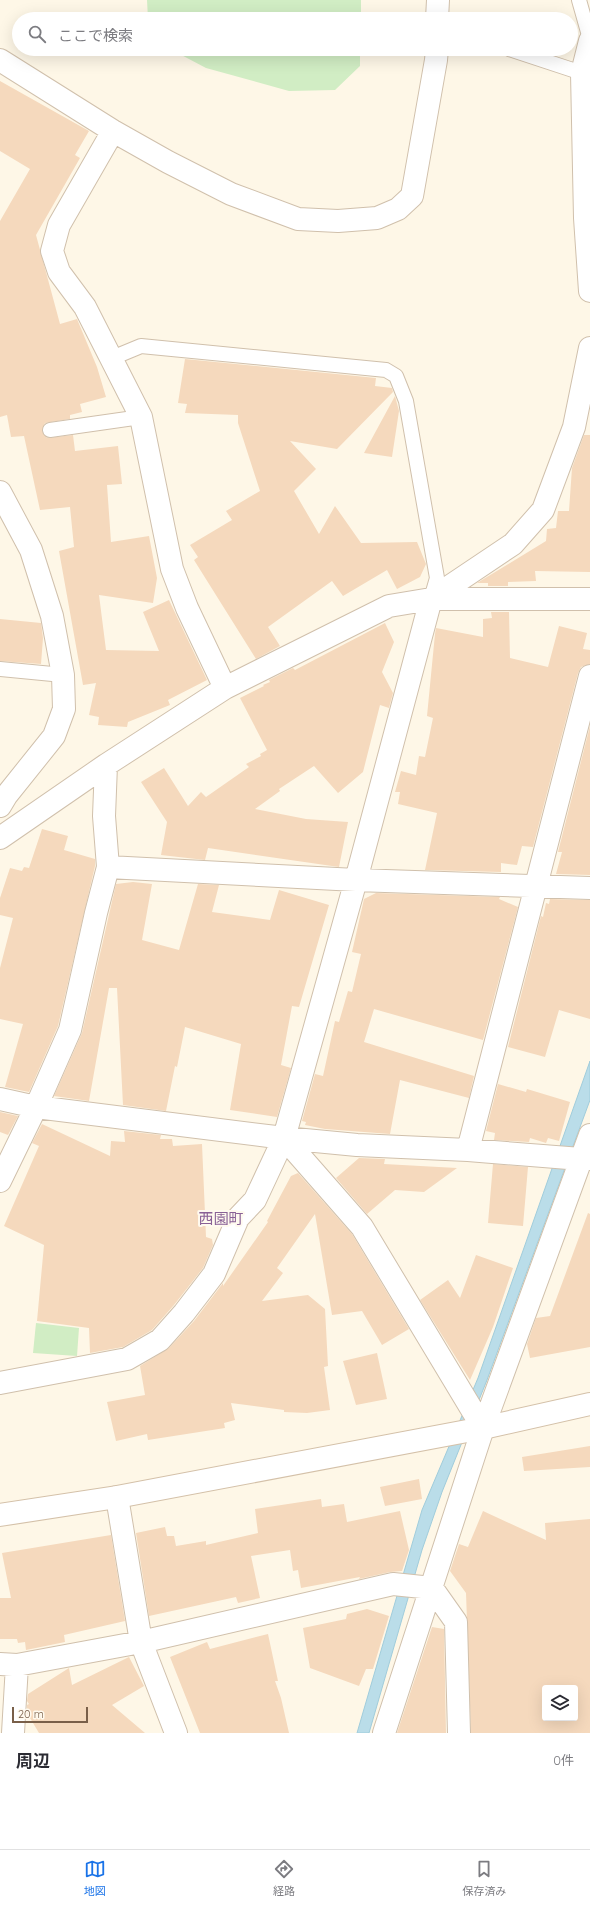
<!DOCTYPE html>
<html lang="ja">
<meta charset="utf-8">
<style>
body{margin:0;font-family:Quicksand,"Noto Sans JP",sans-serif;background:#f7f7f7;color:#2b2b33}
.controls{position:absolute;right:12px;bottom:12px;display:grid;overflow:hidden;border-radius:4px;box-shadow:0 4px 16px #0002}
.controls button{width:36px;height:36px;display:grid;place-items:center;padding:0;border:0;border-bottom:1px solid #e1e1e2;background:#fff;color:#2b2b33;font:20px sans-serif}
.scale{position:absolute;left:12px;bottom:10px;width:76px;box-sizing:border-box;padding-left:4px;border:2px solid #795f49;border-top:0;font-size:11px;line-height:14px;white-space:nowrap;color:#795f49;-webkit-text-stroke:3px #fffaef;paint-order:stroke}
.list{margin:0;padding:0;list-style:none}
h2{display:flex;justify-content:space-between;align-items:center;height:52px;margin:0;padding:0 16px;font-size:17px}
h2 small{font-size:13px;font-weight:400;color:#7c7c81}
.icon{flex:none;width:22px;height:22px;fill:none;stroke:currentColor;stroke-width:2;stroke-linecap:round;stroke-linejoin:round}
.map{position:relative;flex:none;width:590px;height:1733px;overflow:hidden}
.search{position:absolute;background:#fff;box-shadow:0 4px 16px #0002;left:12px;right:12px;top:12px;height:44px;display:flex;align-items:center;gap:10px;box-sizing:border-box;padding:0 14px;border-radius:22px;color:#7c7c81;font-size:15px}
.sheet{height:116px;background:#fff}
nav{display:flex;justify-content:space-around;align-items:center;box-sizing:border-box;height:56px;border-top:1px solid #e1e1e2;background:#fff;font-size:11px;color:#7c7c81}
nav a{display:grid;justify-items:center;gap:2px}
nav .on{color:#1a73e8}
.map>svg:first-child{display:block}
.green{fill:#d1edc4}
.water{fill:#badde9;stroke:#a0ccdb}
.building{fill:#f5d9bd;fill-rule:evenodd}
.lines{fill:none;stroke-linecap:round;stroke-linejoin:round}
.lane-casing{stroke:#d0c0ac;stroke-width:16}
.street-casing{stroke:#d0c0ac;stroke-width:24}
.secondary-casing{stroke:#d4c1a9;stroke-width:24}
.lane{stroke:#fff;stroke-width:14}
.street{stroke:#fff;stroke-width:22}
.secondary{stroke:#fff;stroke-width:22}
.labels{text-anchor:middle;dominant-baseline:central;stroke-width:4;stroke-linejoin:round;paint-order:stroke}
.quarter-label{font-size:15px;fill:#896196;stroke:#fffaef}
</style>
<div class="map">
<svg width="590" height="1733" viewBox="0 0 590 1733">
<rect width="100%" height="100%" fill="#fef7e7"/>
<path class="green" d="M147 0H361V19H148Z
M170 49H360V66L335 90 289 91 206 68Z
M36 1323 79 1328 77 1356 33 1353Z"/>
<path class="water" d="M590 1061V1100L487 1380 442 1492 422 1550 369 1733H357L422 1510 478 1378Z"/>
<path class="building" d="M0 81 89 131 75 155 80 158 36 235 60 324 77 319 97 367 106 397 80 404 82 412 70 415V419L45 423 42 431 47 438 73 435 75 451 118 446 122 484 107 485 111 542 149 536 157 578 153 603 99 595 106 650 159 651 143 612 169 600 207 680 168 700 170 705 128 722 127 727 98 725 99 717 89 715 96 683 83 685 59 551 74 547 70 507 40 510 24 436 11 437 7 415 0 417V221L30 169 0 151Z
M185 359 376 378 375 386 392 388 393 392 337 449 290 441 316 469 294 491 319 534 335 506 361 543 417 542 426 564 420 577 397 589 387 570 343 596 332 581 268 627 280 646 256 659 194 560 198 557 190 545 232 520 226 511 260 491 238 423V415L185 413 187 404 178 403Z
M395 396 399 411 392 457 364 453Z
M584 435H590V572L535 571 536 581 508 582V586H488V583H477L546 541 547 529 556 528 558 511H569L572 468Z
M491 612H509L510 658 548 667 559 626 587 633 583 649 590 650V664L581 667 578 673 533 847 522 846 517 865 501 863V872L425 870 437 813 398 804 400 792H395L401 771 416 775 419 756 425 757 433 718 427 716 435 634 436 628 483 637V619L492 618Z
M0 619 41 623 43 638 41 664 0 661Z
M385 623 394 642 382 672 393 693 389 708 380 705 363 772 338 793 314 766 279 789 280 791 255 809 306 819 348 822 339 867 208 848 205 860 161 855 167 822 141 782 164 768 188 806 201 792 206 797 249 767 246 764 261 756 260 754 267 750 240 698 264 686 263 685 270 682 269 680 293 668 295 670Z
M590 726V875L556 874 562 852H558Z
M42 829 68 836 64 850 95 859V866L58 1026 29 1092 5 1087 23 1024 0 1019V968L13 918 0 915V898L10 868 22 871 24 867 29 868Z
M133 882 152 884 142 940 179 950 198 884 219 885 212 912 270 920 279 890 329 905 299 1007 292 1006 281 1065 291 1068 277 1117 230 1110 241 1044 185 1027 177 1067 175 1066 166 1111 123 1105 117 988H109L89 1101 54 1096 82 1033 116 884Z
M376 893 500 897 499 899 518 907 483 1040 374 1009 364 1042 474 1076 469 1098 400 1080 390 1134 325 1129 305 1125 306 1122 302 1121 315 1074 323 1076 335 1021 339 1022 348 991 352 992 361 954 352 952 364 899Z
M550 899 590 900V1019L559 1010 545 1057 508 1047 541 916 543 917 546 903 549 904Z
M498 1084 526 1092 527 1089 570 1102 559 1141 548 1138 546 1143 530 1138 529 1142 494 1140 495 1133 486 1131Z
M0 1112 18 1116 8 1135 0 1132Z
M42 1124 110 1156 111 1141 125 1142 124 1131 161 1135 160 1139H172L173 1146 202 1144 206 1237 212 1239 213 1245 203 1268 174 1305 152 1330 123 1347 90 1353 89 1328 37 1321 44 1245 4 1226 39 1146 32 1143Z
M359 1158 385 1159 384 1164 457 1168 424 1192 395 1190 367 1214 336 1178Z
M493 1164 528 1167 523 1226 488 1223Z
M298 1173 352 1234 409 1329 382 1345 362 1311 332 1315 315 1214 277 1268 283 1273 262 1301 308 1295 325 1309 328 1366 324 1367 330 1410 307 1413 284 1412V1410L231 1403 235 1420 224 1423 225 1428 148 1440 147 1434 116 1441 107 1402 145 1395 140 1366 169 1348 194 1321 223 1283V1286L268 1222 267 1221 291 1176Z
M588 1213 590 1214V1347L530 1358 527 1344 536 1318 550 1316Z
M476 1255 513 1268 493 1327 470 1380 420 1300 448 1280 460 1298Z
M377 1353 387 1399 356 1405 343 1361Z
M590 1446V1467L524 1471 522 1457Z
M419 1479 422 1499 385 1506 380 1487Z
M321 1499 322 1507 344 1504 347 1522 400 1511 409 1550 402 1571 390 1572 359 1579 360 1577 301 1588 298 1570 293 1571 290 1550 251 1556 260 1598 238 1603 236 1597 149 1616 136 1533 165 1527 167 1536H174L176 1546 206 1541V1545L258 1533 255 1509Z
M483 1511 546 1540 545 1523 590 1519V1733H471L466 1593 450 1571 459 1544 468 1547ZM545 1688H575V1718H545Z
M111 1535 125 1621 64 1635 65 1642 26 1650 25 1642 18 1643 17 1639H0V1598H11L2 1553Z
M367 1609 389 1616 373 1669H366L359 1686 310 1668 303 1628 346 1619 347 1614Z
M432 1627 444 1629 446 1733H397Z
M268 1634 278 1681H275L281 1698 289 1733H200L170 1657 207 1642 210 1649Z
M129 1657 144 1686 112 1705 145 1733H39L27 1713V1705L29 1704 27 1701 28 1694 69 1668 72 1685Z"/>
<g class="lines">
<g class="lane-casing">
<path id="lane" d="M579 0 590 39
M509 49 582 73
M112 358 141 346 386 370 396 376 406 401 437 578 431 599
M50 430 141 417
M0 669 63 675"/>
</g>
<g class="street-casing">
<path id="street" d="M437 19 438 0
M590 41 582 73 585 218 590 291
M0 60 113 131 168 162 231 194 298 219 338 221 377 218 398 209 412 196 436 60 437 49
M113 131 59 225 52 251 59 272 85 307 141 417 172 569 187 608 225 688
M0 492 31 550 52 616 63 675 64 709 54 736 6 796 0 806
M0 838 106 765 225 688 389 606 431 599H590
M108 867 356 880 590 888
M0 1099 36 1107 284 1138 357 1145 468 1150 581 1159H590
M284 1138 362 1227 483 1428
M468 1150 590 676
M0 1181 36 1107 70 1030 96 913 108 867 104 816 106 765
M0 1383 127 1359 160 1340 184 1313 214 1274 238 1218 255 1200 284 1138 356 880 431 599 513 544 543 510 574 427 590 348
M117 1497 141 1642 176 1733
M0 1664 17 1665 141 1642 393 1584 432 1588 456 1622 459 1733
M13 1733 17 1665
M384 1733 483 1428 590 1135"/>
</g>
<g class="secondary-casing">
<path id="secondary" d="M0 1515 117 1497 483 1428 590 1404"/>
</g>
<use href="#lane" class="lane"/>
<use href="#street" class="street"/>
<use href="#secondary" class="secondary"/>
</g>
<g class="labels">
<g class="quarter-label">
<text x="221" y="1218">西園町</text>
</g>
</g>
</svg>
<div class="controls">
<button><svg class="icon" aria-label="layers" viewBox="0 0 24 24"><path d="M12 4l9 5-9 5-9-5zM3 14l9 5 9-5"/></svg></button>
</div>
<div class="scale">20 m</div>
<div class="search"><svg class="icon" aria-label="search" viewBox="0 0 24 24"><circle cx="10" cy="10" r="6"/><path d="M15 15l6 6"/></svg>ここで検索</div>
</div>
<section class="sheet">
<h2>周辺<small>0件</small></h2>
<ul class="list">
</ul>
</section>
<nav>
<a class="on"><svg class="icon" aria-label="map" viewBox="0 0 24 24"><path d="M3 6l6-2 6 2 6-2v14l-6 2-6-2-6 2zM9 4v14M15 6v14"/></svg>地図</a>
<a><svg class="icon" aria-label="directions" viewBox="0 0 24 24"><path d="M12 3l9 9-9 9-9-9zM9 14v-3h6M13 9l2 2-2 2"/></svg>経路</a>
<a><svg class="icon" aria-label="saved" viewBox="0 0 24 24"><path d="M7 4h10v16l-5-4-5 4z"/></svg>保存済み</a>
</nav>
